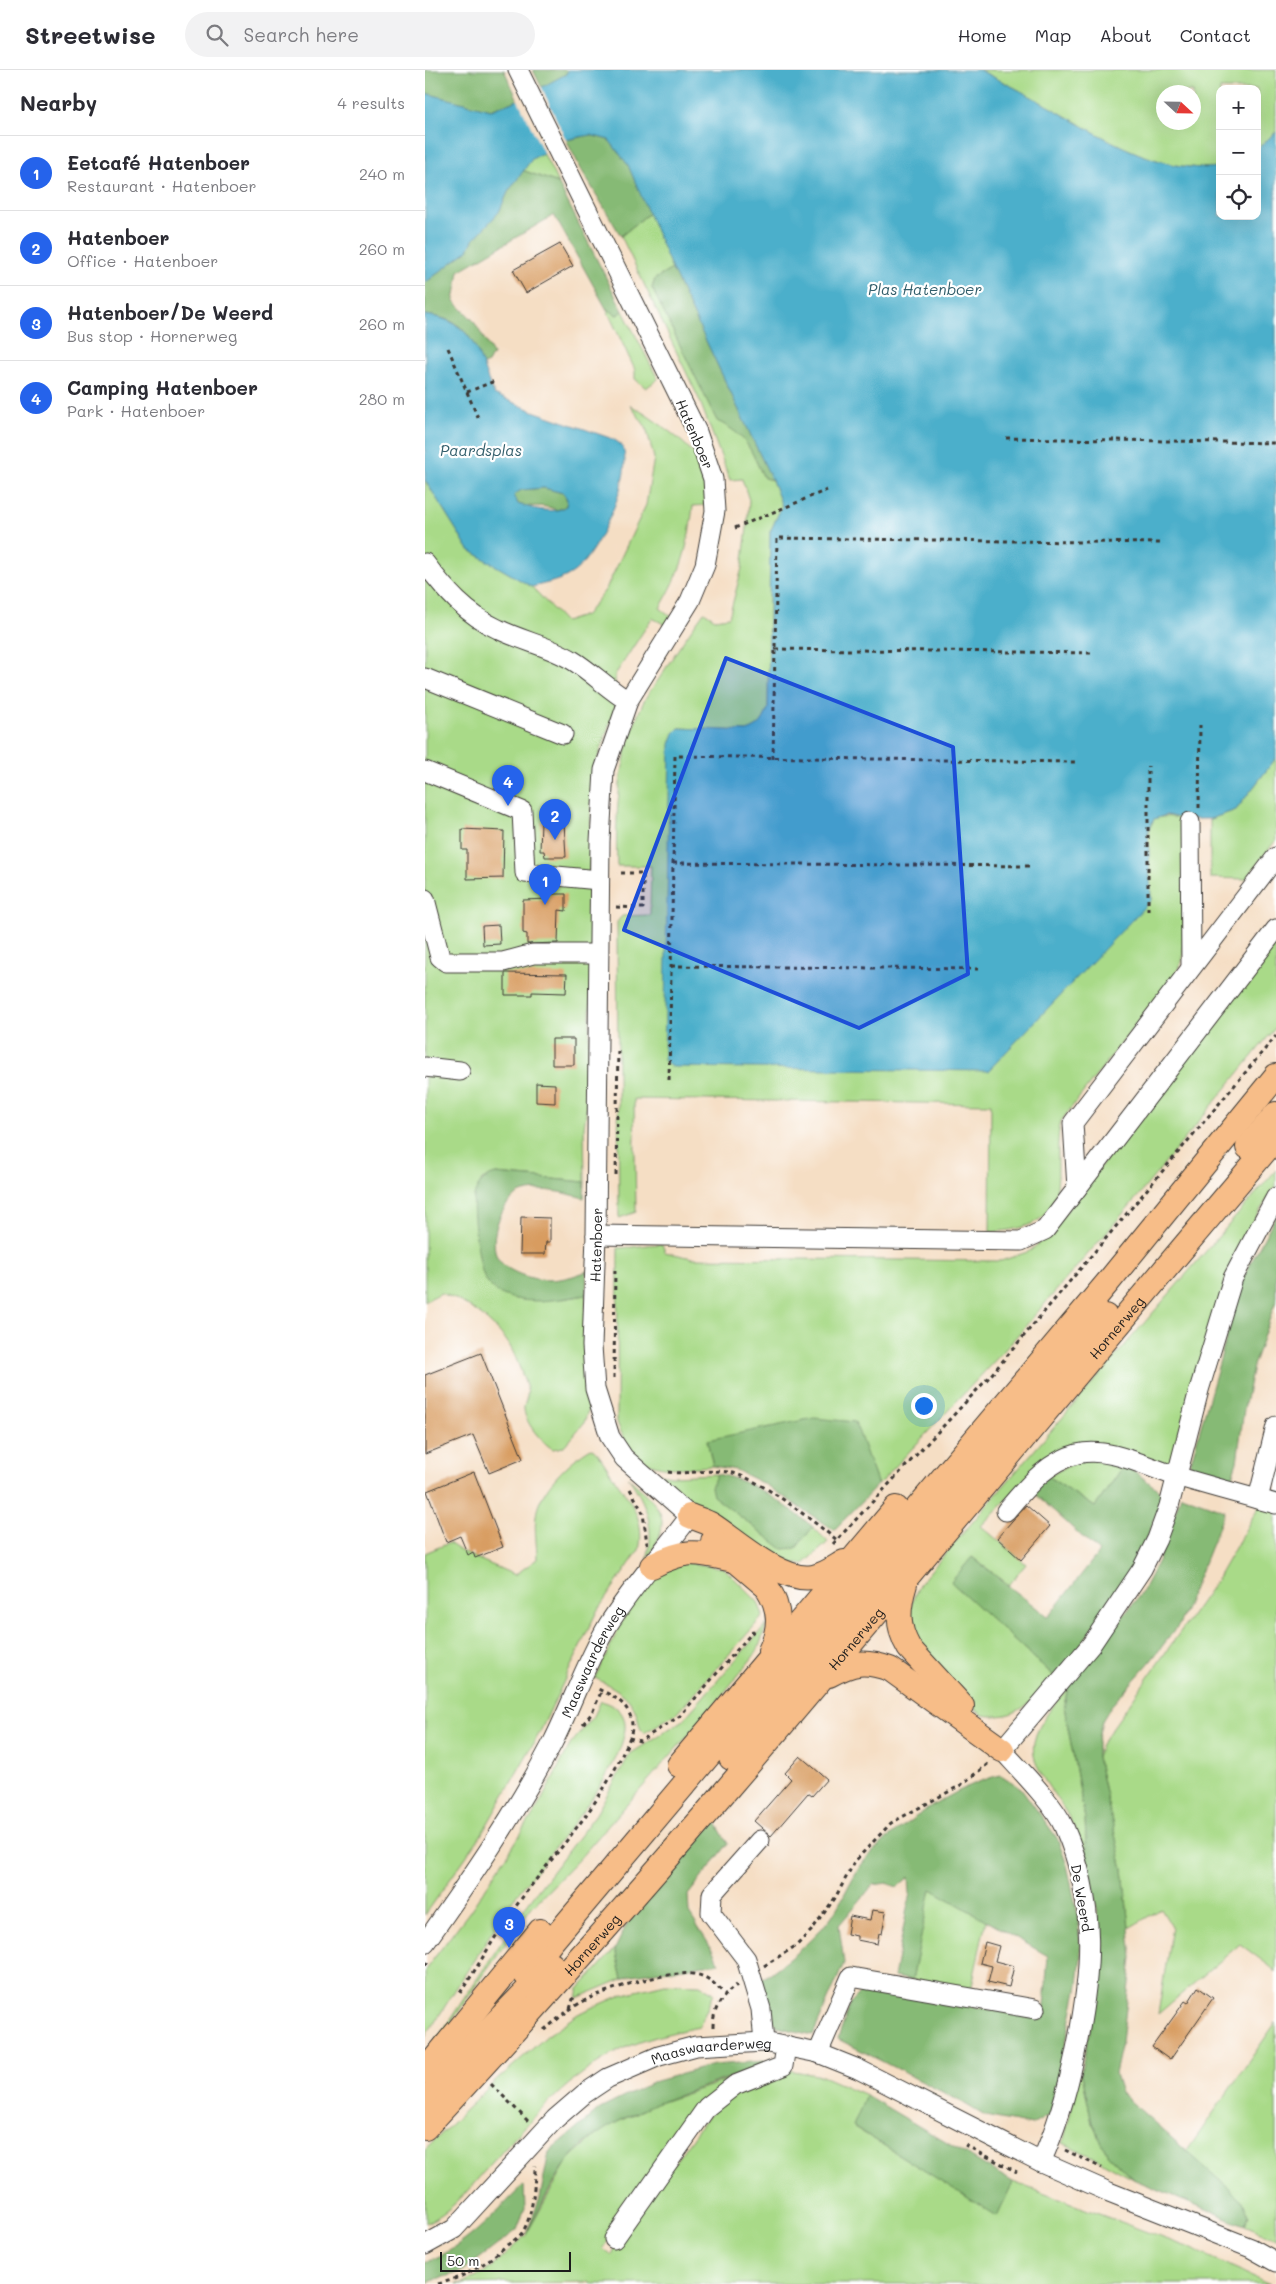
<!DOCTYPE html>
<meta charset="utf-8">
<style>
body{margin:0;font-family:Mali,sans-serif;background:#f2f2f3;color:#2b2b33}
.controls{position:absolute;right:15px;top:15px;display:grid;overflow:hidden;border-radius:10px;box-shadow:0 5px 20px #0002}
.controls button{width:45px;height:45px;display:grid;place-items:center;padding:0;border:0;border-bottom:1px solid #e1e1e2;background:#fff;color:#2b2b33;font:25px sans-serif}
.compass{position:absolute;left:731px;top:15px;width:45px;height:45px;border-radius:50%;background:#fff;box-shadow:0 5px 20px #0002;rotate:112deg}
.scale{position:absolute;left:15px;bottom:12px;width:131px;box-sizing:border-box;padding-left:5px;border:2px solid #1c1c1c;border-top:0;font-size:14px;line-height:18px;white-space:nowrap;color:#1c1c1c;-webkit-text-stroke:4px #fff;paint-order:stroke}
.you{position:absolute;left:498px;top:1335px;width:18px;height:18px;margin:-12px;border:4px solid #fff;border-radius:50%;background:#1a73e8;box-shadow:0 0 0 8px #1a73e833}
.badge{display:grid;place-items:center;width:32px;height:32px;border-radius:50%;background:#2563eb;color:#fff;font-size:16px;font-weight:700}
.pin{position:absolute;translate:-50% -41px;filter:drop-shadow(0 1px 2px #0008)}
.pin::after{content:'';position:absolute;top:26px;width:18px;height:15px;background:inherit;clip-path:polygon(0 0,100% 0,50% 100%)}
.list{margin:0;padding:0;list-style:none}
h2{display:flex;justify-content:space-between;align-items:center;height:65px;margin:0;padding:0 20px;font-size:21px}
h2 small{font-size:16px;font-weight:400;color:#7c7c81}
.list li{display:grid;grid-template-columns:32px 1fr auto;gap:15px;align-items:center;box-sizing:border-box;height:75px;padding:0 20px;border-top:1px solid #e1e1e2}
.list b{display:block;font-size:19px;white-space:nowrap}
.list p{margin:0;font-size:16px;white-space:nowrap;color:#7c7c81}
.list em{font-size:16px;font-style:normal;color:#7c7c81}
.icon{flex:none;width:28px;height:28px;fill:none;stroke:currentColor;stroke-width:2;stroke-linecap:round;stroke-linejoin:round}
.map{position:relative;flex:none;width:851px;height:2214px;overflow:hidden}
header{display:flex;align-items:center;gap:30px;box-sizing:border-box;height:70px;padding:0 25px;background:#fff;border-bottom:1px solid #e1e1e2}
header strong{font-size:24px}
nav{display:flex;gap:28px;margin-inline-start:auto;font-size:18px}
.search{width:350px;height:45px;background:#f2f2f3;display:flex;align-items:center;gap:12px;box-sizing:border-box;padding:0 18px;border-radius:28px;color:#7c7c81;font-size:19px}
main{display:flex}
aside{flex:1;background:#fff}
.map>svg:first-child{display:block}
.green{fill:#a9da88;stroke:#627b52;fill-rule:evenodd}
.forest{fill:#86ba74;stroke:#516b48}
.water{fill:#4cafcb;stroke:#346674;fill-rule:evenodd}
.pier{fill:#f5dec4}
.building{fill:#d89c60}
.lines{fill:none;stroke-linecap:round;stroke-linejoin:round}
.minor-casing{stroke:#3d3935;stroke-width:21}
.major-casing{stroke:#3d3935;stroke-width:26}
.path{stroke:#3d3935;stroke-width:3;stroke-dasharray:4 4;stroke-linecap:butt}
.minor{stroke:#fff;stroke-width:19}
.major{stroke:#f7bd88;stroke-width:24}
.marked{fill:#1d4ed8;fill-opacity:0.2;stroke:#1d4ed8;stroke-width:4;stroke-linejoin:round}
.labels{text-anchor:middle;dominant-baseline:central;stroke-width:4.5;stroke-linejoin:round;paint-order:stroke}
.street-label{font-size:14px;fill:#1c1c1c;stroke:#fff}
.water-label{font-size:15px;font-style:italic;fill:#325e6b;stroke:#fff}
</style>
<header>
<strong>Streetwise</strong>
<div class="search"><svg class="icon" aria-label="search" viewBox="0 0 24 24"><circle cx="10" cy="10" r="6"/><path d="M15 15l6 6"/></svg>Search here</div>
<nav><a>Home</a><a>Map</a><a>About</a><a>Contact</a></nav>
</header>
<main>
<aside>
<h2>Nearby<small>4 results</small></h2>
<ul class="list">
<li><span class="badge">1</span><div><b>Eetcafé Hatenboer</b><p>Restaurant · Hatenboer</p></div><em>240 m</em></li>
<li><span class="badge">2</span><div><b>Hatenboer</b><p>Office · Hatenboer</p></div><em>260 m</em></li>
<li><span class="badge">3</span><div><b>Hatenboer/De Weerd</b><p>Bus stop · Hornerweg</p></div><em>260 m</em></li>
<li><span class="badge">4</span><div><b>Camping Hatenboer</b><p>Park · Hatenboer</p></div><em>280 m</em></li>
</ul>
</aside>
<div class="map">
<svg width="851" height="2214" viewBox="0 0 851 2214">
<rect width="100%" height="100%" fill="#fff"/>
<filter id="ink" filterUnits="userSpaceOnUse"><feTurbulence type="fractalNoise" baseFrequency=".02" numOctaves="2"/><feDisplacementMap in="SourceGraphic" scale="10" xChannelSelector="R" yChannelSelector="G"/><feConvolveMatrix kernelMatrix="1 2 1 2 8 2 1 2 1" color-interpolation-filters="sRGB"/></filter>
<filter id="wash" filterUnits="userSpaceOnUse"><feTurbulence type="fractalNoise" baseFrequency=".0096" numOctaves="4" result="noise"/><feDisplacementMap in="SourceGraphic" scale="20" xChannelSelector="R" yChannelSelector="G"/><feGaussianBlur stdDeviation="1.12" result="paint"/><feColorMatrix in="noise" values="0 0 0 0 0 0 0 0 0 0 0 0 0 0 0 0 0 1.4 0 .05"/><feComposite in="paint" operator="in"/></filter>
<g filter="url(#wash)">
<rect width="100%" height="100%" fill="#f5dec4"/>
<path class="green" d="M554 0H851V62L832 79V19H795V97C734 104 678 67 628 39 604 25 579 12 554 0ZM738 22H768V52H738Z
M118 82 133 113 97 100 107 89Z
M224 143 247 199 230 209 227 218 292 350C323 365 325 379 339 408L347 410 357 436 345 462 343 638C339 650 335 657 322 661L254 658 726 830 723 761 729 749C740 745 749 747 760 749L758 889 751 903 636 1051C632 1067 633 1081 633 1098 634 1148 611 1159 565 1162L566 1034 209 1029 211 1142 194 1148 192 852 197 846 225 845 226 796H192C190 738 194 684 219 631 222 624 229 616 234 609 248 586 263 564 279 542L290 549 304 547 317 498 322 458 324 430 317 409 305 410 274 329 196 166Z
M181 238 192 245 198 241 233 309 221 318 210 309V300Z
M205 335C220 343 262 372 270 386 279 400 280 418 282 435L268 436C263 478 257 501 235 538L247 547 241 555 227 548 190 605 191 635 167 705 164 799 167 895 161 1044 159 1057 160 1112 71 1104 57 1110 49 1127 55 1187 138 1229 161 1225 158 1310 164 1337 159 1353 138 1377 128 1379C117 1373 98 1351 99 1337 100 1331 104 1325 102 1319 98 1306 89 1280 81 1270 65 1249 40 1231 16 1223L0 1231V410L44 480 107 517 140 552 161 545 181 519 221 435 229 388 221 357Z
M851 688V770L821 809 785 808V749L811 740Z
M851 868V957L714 1125 577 1283 453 1415 429 1352 414 1351 282 1370 288 1396C240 1399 211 1405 192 1352L193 1178C209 1178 221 1174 237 1174L240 1182 267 1188 576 1191 605 1181 623 1165Z
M851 1100V1116L819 1165 804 1198 747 1394 692 1380 616 1394 556 1456 601 1494 584 1515 547 1487 527 1512 629 1606C607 1631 594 1651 557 1645 539 1627 485 1578 484 1553 483 1539 490 1525 495 1513Z
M166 1378C175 1385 177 1390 183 1399 200 1426 222 1445 214 1480L172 1541 115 1662 55 1767 0 1845V1483L24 1473 37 1482 90 1505 112 1489C112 1475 109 1460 111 1446 113 1421 145 1390 166 1378Z
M661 1388 700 1394 670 1437 622 1406Z
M228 1403 247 1406 292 1404 286 1417 371 1478 388 1457 403 1472 379 1494H364L299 1456Z
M203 1407C234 1438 251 1445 222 1489 230 1457 222 1434 203 1407Z
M834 1436 851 1440V1901L815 1874 733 1944 747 1857 736 1839 704 1858 698 1799 672 1687 676 1674 791 1511Z
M252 1491 299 1498 333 1532 338 1546 252 1643 219 1663C213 1658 214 1650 211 1642 203 1623 187 1617 170 1608L199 1547 228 1507Z
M342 1554 332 1582 281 1645 153 1790 106 1838 57 1906 0 1992V1987L100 1837 171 1744 205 1684 258 1650Z
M643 1617 639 1636 660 1749 662 1789C657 1773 650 1759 642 1744 630 1723 604 1697 609 1672 613 1652 631 1633 643 1617Z
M176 1631C191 1635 201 1642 200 1659 194 1710 114 1792 84 1836 55 1879 28 1924 0 1968V1900L45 1841 83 1784 114 1735 145 1675 169 1646Z
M505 1818 561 1850 546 1920 487 1910Z
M190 1879 197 1909 152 1928 154 1919Z
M240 1914 275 1915 289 1923 274 1957C244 1963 213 1970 186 1985 138 2011 102 2055 65 2095 46 2116 27 2143 0 2153V2080L63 2018 123 1965 153 1944 199 1924Z
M851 1952V2169L820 2155 824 2145 762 2081Z
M363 2000 397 2006 441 2025 429 2057 572 2145 588 2112 765 2178 845 2214H167L164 2212 32 2214 39 2213 66 2198 101 2165 143 2090 178 2059 228 2035 305 2009 273 2037 178 2178 187 2185 194 2169 291 2035 310 2021Z
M656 2000 667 2052 683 2085 710 2110 672 2089 638 2073Z"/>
<path class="forest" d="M0 0H79L93 30 66 40 0 23Z
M108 0H143L141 4 117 18Z
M165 65 184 70 203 95 224 143 196 166 156 99 141 70Z
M97 100 133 113 198 241 192 245 181 238 129 145 34 201 29 231 48 250 68 284 63 293 56 296C46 263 37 249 0 245V213L43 180 48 170 74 142 83 122Z
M247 199 347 410 339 408C325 379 323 366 292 351L227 218 230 209Z
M119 418 138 423 142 430 141 436 132 440C115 433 107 439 93 434L89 425 96 420Z
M71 1104 160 1112 159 1128C140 1123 118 1117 99 1122 77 1128 63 1167 72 1187 75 1193 81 1197 86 1200 112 1214 136 1212 162 1201L161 1225C136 1229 103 1236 78 1225 71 1222 62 1214 59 1207 54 1194 46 1140 49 1127 51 1116 60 1106 71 1104Z
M851 1145V1231L828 1296 819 1339 812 1392 806 1410 764 1398 819 1206Z
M389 1348 430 1352 453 1415 409 1460 341 1415 311 1400 288 1396 282 1370Z
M700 1394 740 1425 710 1496 648 1586 629 1606 526 1512 547 1487 623 1547 674 1482 607 1421 622 1406 670 1437Z
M292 1404C328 1411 360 1434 388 1457L371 1478 358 1479 288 1426 286 1417Z
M756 1425 800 1441 755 1553 725 1592 686 1636 677 1651 672 1672V1687L698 1799 707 1888 697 1972 690 2004 696 2023 818 2131 824 2145 820 2155 710 2110 683 2085 667 2052 656 2000 669 1940 675 1882 673 1844 662 1789 660 1749 639 1636 643 1617 717 1522 734 1489Z
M576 1705 596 1718 632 1768 642 1795 652 1841 656 1885 653 1915 626 2044 607 2055 560 2046 535 2031 413 1969 426 1932 441 1917 618 1949 623 1886 506 1819 487 1910 469 1907 485 1823 484 1807 472 1817 462 1813 448 1815 414 1855 419 1893 388 1965 352 1957 344 1945 336 1910C360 1893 385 1873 404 1850 417 1833 424 1811 437 1794 463 1761 535 1713 576 1705Z
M290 1751 303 1774 263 1825 264 1843 287 1879 294 1893 208 1905 197 1909 190 1879 210 1837 242 1799Z
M340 1991 346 1993C288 2016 180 2041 143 2091 126 2114 114 2140 101 2164L115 2128 124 2082 175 2039 231 2011 289 1995Z
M441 2025 588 2112 572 2146 428 2056Z
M99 2115 100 2139 92 2160 38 2201 0 2213V2192C40 2179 69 2143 99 2115Z"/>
<path class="water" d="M143 0H554C579 12 604 25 628 39 678 67 734 104 795 97V146H832V79L851 62V688L811 740 785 749H760L741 745 729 749 723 761 726 830 563 1001 248 997 239 991 245 674 249 663 254 658 322 661C335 657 339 650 343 638L345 462 357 436 347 410 247 199 203 95 184 70 165 65 141 70 107 89 83 122 74 142 48 170 43 180 0 213V23L66 40 93 30 141 4Z
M0 245C52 251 51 284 69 324L108 341 188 369C191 371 195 373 197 376 211 403 172 484 150 501 137 511 122 513 107 517L44 480 0 410ZM119 418 138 423 142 429 141 436C132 445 104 438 93 434L89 425 96 420Z"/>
<path class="pier" d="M116 16 142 72 119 84 92 28Z"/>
<g id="blocks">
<path class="building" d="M135 174 148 196 101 223 88 200Z
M116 752H139L141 787H120L119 781H115Z
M37 759 79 761 78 808 42 809V780H37Z
M124 824H141V841L134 840 133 873 102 874V864L98 863V830L124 829Z
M74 855 75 874 58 875 57 856Z
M80 903 142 904 141 923 107 922V925H80Z
M127 969H149V995H127Z
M111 1013 130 1014V1033L111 1032Z
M96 1147 125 1148V1172H121L120 1184H95Z
M56 1283 98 1389 64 1403 48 1365 0 1384V1305Z
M49 1402 78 1477 50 1488 48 1482 43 1485 35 1466 21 1472 2 1421Z
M601 1435 625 1456 596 1490 572 1468Z
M375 1686 402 1709 387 1726 383 1723 346 1766 329 1751 366 1709 360 1703Z
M447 1840 461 1842 457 1864 454 1863 452 1874 432 1870V1866L422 1864 425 1846 445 1850Z
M560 1872 574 1876 570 1891 589 1896 584 1917 563 1912 567 1896 555 1893Z
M773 1917 788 1928 745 1990 727 1977 760 1931 763 1933Z"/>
</g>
</g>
<g filter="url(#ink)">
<use href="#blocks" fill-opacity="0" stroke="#3d3935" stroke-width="1"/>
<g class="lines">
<g class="minor-casing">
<g id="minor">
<path d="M0 493C20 520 42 545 73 559 97 571 124 576 147 590 167 602 183 619 203 631"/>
<path d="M0 608 138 664"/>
<path d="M0 701 97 741 100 803 174 810"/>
<path d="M765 752 766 896"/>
<path d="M0 829 15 887 21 892H78L108 884H173"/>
<path d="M0 997 35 1001"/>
<path d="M652 1118 648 1053 851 787"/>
<path d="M171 1165 596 1171 620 1160 851 859"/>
<path d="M833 1429 851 1356"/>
<path d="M581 1441C601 1418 621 1392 652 1384 684 1376 721 1397 751 1406 784 1416 818 1425 851 1434"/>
<path d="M335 1770 287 1824 286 1843 321 1889 336 1939 339 1972"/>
<path id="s1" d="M0 1873C46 1808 91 1743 128 1672 147 1634 161 1592 183 1555 207 1517 238 1482 265 1446L199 1388 185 1367 170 1319 167 1276 171 1165 175 771 179 700 203 631 265 531 280 495 290 441 288 409 272 362 93 0"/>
<path d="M393 1983 426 1907 610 1939"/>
<path d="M616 2092C632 2057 642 2022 650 1984 667 1903 673 1835 639 1757 629 1734 595 1700 577 1680L666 1575 717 1499 732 1469 744 1436 774 1320 808 1208 851 1127"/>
<path d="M189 2169 282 2037 310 2015 358 1996 361 1976"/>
<path id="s2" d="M0 2175 29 2159 130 2049 159 2024 183 2008 234 1986 271 1976 339 1972 393 1983 433 1999 616 2092 684 2122 826 2178 851 2192"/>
</g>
</g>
<g class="major-casing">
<g id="major">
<path d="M823 1077 851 1044"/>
<path d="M265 1446C272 1449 280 1451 287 1455 312 1471 357 1513 388 1507 400 1505 409 1498 419 1492"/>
<path d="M288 1471 342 1517C356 1539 356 1558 345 1581"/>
<path d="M227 1496C262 1478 272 1482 308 1490"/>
<path d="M480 1514C473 1537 471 1556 484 1578L537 1636"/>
<path d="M404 1605C428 1592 439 1590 465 1599L577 1680"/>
<path d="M306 1688 680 1246"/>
<path d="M254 1695 471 1438"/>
<path d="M101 1905 127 1871 684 1211 851 1006"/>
<path d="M0 2001 115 1861"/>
<path d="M0 2031 45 1979 127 1895"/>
<path id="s3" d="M0 2058C297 1739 569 1399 851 1068"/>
</g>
</g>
<path class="path" d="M23 278 54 350
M42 322 70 311
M581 368 851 373
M310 458 402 420
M350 579 668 583
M348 689 352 468 735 473
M774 738 775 655
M248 793 606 796
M191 837 218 838V803H192
M723 841V696
M246 896 557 899
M244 1010 250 686 650 692
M191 1105 193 977
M189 1308 190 1196
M243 1402C265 1405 286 1398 308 1403 340 1412 386 1450 412 1470
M205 1419 218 1443 222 1474
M408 1474 566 1305 851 966
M158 1654 167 1643 177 1620
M204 1668 215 1671 255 1646 331 1558
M84 1846 95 1856
M0 1895 5 1890
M339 1896 372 1875 386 1861 410 1828 430 1791 466 1753 536 1715 564 1693
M35 1923C52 1898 67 1871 84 1846 121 1792 169 1745 197 1685 201 1676 207 1666 207 1656 207 1635 188 1625 170 1618
M145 1939 149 1926
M288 1957C288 1938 297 1926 312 1915
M119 1960C133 1949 147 1936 163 1929 186 1918 257 1895 279 1907 287 1910 294 1919 300 1924
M66 2014 104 2052
M540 2075 592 2102
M640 2080 677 2098
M13 2214C43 2206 59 2195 82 2175 87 2172 93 2168 97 2163 108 2147 110 2114 110 2096"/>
<use href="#minor" class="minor"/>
<use href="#major" class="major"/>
</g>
</g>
<path class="marked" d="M301 588 528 677 543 904 434 958 199 860Z"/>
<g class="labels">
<g class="street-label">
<text transform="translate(270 364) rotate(67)">Hatenboer</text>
<text stroke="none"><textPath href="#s1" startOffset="812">Hatenboer</textPath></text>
<text stroke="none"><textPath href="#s3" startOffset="1058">Hornerweg</textPath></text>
<text stroke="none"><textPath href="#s3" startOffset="652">Hornerweg</textPath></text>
<text stroke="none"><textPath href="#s1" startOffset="328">Maaswaarderweg</textPath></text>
<text transform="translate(657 1828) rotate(80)">De Weerd</text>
<text stroke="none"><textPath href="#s3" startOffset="248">Hornerweg</textPath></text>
<text stroke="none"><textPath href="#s2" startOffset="358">Maaswaarderweg</textPath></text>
</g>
<g class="water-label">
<text x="500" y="219">Plas Hatenboer</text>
<text x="56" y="380">Paardsplas</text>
</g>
</g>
</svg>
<div class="controls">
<button>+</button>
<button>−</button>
<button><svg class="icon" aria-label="locate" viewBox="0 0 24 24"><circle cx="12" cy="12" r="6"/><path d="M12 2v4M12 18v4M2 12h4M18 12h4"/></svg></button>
</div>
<svg class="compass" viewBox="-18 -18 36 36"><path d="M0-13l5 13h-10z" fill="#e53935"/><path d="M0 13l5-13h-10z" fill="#7c7c81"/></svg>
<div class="scale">50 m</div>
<div class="you"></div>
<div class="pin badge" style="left:120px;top:835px">1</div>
<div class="pin badge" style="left:130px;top:770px">2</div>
<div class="pin badge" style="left:84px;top:1878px">3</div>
<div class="pin badge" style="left:83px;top:736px">4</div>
</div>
</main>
